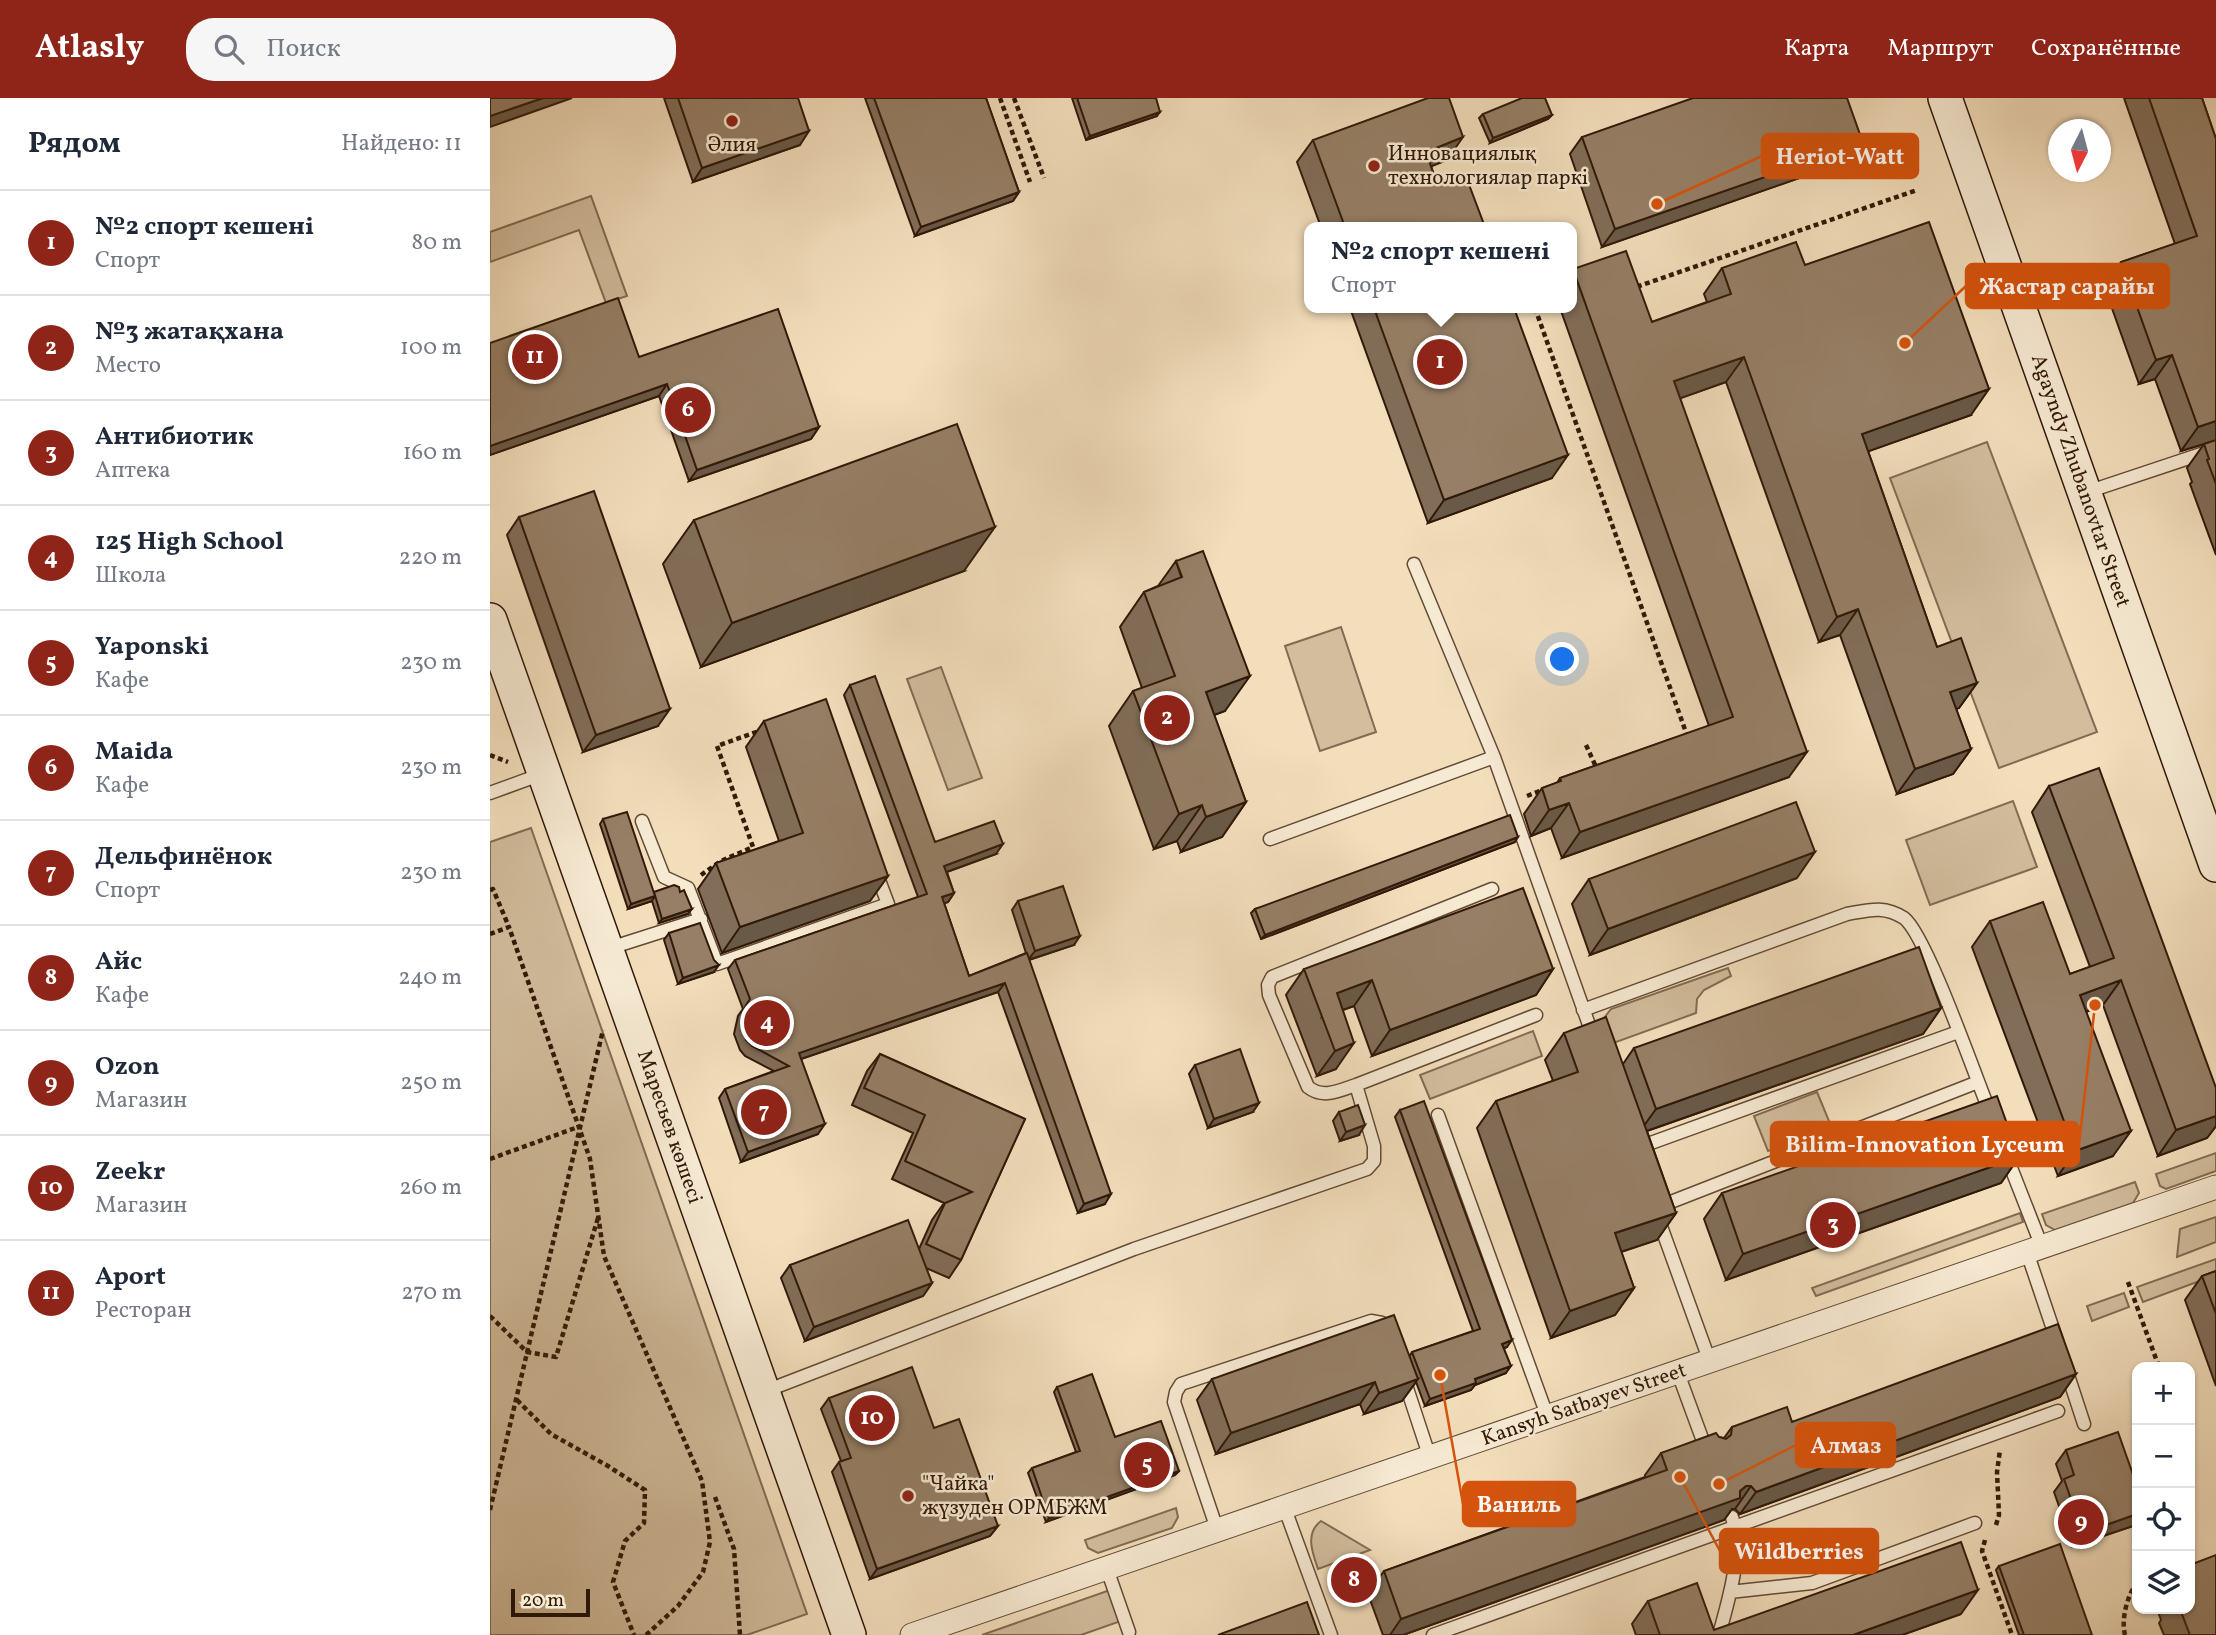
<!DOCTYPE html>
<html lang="ru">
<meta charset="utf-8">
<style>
body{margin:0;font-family:Vollkorn,serif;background:#f6f6f7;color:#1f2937}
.controls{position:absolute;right:21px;bottom:21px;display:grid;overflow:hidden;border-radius:14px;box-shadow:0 2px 5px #0004}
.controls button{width:63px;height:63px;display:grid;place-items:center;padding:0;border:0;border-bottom:2px solid #e0e1e3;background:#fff;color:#1f2937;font:35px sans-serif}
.compass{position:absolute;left:1558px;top:21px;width:63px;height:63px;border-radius:50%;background:#fff;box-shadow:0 2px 5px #0004;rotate:186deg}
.scale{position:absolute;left:21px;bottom:18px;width:79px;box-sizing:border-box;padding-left:7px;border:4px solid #311908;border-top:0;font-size:19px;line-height:24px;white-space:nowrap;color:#311908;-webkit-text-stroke:5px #f7ead3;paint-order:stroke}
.you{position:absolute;left:1073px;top:562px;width:24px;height:24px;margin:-18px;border:5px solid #fff;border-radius:50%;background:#1a73e8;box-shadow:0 0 0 10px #1a73e833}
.badge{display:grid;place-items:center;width:46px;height:46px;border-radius:50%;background:#8f2418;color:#fff;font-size:23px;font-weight:700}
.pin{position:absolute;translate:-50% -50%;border:4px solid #fff;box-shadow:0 2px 7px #0006}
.popup{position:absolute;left:814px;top:124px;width:273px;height:91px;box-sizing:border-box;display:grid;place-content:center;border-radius:14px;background:#fff;filter:drop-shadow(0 2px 5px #0005);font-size:23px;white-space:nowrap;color:#747a83}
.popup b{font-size:26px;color:#1f2937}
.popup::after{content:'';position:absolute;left:50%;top:100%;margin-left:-14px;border:14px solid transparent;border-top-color:#fff}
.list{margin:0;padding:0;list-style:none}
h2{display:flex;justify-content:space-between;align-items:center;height:91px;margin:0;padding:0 28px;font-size:30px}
h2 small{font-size:23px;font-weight:400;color:#747a83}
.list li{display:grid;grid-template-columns:46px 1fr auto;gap:21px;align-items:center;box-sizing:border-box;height:105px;padding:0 28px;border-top:2px solid #e0e1e3}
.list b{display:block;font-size:26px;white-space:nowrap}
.list p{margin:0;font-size:23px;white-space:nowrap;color:#747a83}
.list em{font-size:23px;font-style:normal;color:#747a83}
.icon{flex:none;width:38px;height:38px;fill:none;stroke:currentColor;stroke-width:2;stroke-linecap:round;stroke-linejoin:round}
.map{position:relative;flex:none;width:1726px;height:1537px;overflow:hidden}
header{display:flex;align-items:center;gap:42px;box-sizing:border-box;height:98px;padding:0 35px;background:#8f2418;color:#fff}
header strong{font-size:33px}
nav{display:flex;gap:38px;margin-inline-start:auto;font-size:24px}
.search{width:490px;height:63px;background:#f6f6f7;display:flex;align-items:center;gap:18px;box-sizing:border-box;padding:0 24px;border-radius:28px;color:#747a83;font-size:26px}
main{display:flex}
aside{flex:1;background:#fff}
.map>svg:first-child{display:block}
.green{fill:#d2bd9d;stroke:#826b52;stroke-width:2}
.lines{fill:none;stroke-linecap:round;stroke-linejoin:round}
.lane-casing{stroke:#624a35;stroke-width:15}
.street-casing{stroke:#624a35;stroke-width:25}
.secondary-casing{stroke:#311908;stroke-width:36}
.path{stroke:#311908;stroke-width:4.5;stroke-dasharray:5 3.5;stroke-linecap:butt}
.lane{stroke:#f7ead3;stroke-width:12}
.street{stroke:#f7ead3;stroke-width:23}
.secondary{stroke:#f7ead3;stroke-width:33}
.wall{fill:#816d58;stroke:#311908;stroke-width:2}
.shaded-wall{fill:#695947;stroke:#311908;stroke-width:2}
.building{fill:#967f66;stroke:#311908;stroke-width:2}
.poi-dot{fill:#8f2418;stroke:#f7ead3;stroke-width:2.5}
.labels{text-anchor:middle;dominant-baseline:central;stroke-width:5;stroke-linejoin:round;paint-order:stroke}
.poi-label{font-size:21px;fill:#311908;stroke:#f7ead3;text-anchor:start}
.street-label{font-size:21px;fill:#311908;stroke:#f7ead3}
.leader{fill:none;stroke:#d6530c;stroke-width:2.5}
.callout-dot{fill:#d6530c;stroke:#f7ead3;stroke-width:2.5}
.callout{fill:#d6530c;stroke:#d6530c;stroke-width:2.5}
.callout-label{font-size:23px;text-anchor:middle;font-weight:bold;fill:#fff}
</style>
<header>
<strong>Atlasly</strong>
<div class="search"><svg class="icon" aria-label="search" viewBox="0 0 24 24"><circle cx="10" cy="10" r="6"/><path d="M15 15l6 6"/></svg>Поиск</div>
<nav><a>Карта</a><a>Маршрут</a><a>Сохранённые</a></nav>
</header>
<main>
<aside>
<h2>Рядом<small>Найдено: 11</small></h2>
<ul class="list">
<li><span class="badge">1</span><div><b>№2 спорт кешені</b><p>Спорт</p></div><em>80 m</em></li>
<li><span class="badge">2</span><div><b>№3 жатақхана</b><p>Место</p></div><em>100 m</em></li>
<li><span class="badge">3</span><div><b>Антибиотик</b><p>Аптека</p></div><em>160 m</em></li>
<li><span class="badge">4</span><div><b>125 High School</b><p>Школа</p></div><em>220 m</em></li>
<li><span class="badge">5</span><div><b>Yaponski</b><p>Кафе</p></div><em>230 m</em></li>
<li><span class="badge">6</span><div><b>Maida</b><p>Кафе</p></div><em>230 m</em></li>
<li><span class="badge">7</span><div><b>Дельфинёнок</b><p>Спорт</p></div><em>230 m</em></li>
<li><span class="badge">8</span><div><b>Айс</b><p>Кафе</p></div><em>240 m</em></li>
<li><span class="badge">9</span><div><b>Ozon</b><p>Магазин</p></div><em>250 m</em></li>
<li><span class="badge">10</span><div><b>Zeekr</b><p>Магазин</p></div><em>260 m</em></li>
<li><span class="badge">11</span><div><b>Aport</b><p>Ресторан</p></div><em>270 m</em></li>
</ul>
</aside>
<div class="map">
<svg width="1726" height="1537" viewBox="0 0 1726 1537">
<rect width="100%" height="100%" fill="#f3debc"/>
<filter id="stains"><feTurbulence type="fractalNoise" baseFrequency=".00286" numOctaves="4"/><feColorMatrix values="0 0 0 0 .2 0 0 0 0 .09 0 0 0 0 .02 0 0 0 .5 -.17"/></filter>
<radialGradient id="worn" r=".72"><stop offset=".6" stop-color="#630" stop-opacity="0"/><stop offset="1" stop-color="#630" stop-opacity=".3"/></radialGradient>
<path class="green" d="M101 98 137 198 116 205 89 132 0 164V134Z
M1497 344 1607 634 1509 670 1400 380Z
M851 529 886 634 830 653 795 548Z
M451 569 492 680 458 692 417 581Z
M1523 703 1547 769 1440 807 1416 742Z
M41 730 317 1516 257 1537H0V744Z
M1238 870 1241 878 1214 892 1207 901 1206 915 1118 947 1114 920 1121 911Z
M1043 933 1052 958 940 1001 930 977Z
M1327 994 1341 1028 1278 1053 1264 1018Z
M1726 1055V1073L1676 1091 1670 1088 1666 1076Z
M1645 1084 1649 1095 1643 1105 1565 1132 1556 1127 1552 1116Z
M1530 1115 1533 1124 1326 1198 1322 1190Z
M1726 1119V1144L1687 1159 1690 1131Z
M1726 1161V1177L1653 1204 1647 1189Z
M1634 1195 1639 1209 1602 1223 1597 1208Z
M686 1410 688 1419 682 1430 608 1455 598 1450 595 1442Z
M831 1423 880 1452 828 1471C822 1454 815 1435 831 1423Z
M620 1492 631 1523 591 1537H492Z"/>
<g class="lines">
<g class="lane-casing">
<path id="lane" d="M1597 394 1726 351
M924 466 1004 659 1104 941
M0 695 52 676
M152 723 174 779 198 790 227 866 398 806 386 774
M780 741 1004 659
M1002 791 782 879 778 887 779 897 818 989C833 1001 848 993 866 987L1046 917
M117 851 211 821
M1093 912 1357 816C1379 812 1394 807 1414 820 1436 836 1487 983 1501 1017
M948 1017 1058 1320
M1147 1050 1468 934
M1516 1057 1552 1149
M1168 1109 1488 984
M1168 1120 1220 1264
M1537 1154 1567 1243
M1576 1271 1594 1326
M1188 1275 1217 1354
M914 1281 940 1360
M273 1294 644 1151 877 1071 884 1063V1048L866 987
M795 1411 841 1537
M728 1434 684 1304 686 1294 691 1286 881 1223 892 1225 897 1231
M617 1471 639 1534
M1240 1494 1322 1485 1485 1425
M943 1537 1568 1313
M1229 1537C1239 1499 1253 1458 1242 1419"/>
</g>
<g class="street-casing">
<path id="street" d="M422 1537 1726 1089"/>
</g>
<g class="secondary-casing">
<path id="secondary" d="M1455 0 1726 767
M0 522 359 1537"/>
</g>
<path class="path" d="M510 0 540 84
M524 0 554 80
M1148 186 1149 188 1427 92
M1045 210 1198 640
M1096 647 1107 671
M0 657 18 664
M1037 698 1055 691
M211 777 231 763 263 749 227 648 272 632
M0 792 3 791 19 829
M0 836 19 829 100 1061 114 1158 212 1383 220 1444 213 1474 188 1508 156 1537
M0 1061 88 1029
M1638 1184 1669 1269
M0 1218 37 1254 66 1259 108 1120
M27 1302 61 1336 118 1368 155 1392 154 1425 135 1443 123 1484 144 1537
M1700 1355V1356
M225 1399 244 1451 250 1537
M0 1412 113 932
M1506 1427 1509 1417 1507 1374 1510 1352
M1495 1442 1492 1453 1522 1537
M1635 1537C1631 1522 1637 1497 1647 1485"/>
<use href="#lane" class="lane"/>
<use href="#street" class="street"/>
<use href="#secondary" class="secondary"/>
</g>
<path class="wall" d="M174 0H308L310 47 203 84Z
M375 0H496L529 94 523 103 425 138Z
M582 0H666L667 18 596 42Z
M1634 0H1712L1726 41V457L1700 386 1702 384 1697 370 1714 346 1691 353 1665 281 1649 286 1614 188 1631 164 1685 146Z
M993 16 1062 17 1058 21 1000 45 989 20Z
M1092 39 1373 45 1361 62 1112 149 1080 56Z
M823 42 957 62 941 68 947 86 995 129H831L807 64Z
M1315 167 1481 317 1378 353 1447 549 1487 585 1469 610 1466 611 1481 651 1463 676 1407 696 1350 537 1329 544 1236 284 1190 300 1299 679 1072 760 1061 730 1041 738 1034 716 1052 690 1067 685 1070 680 1219 628 1070 210H1081V174L1083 171 1162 224 1217 204 1214 196 1232 170Z
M860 210H1024L1062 380 938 425Z
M0 245 149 259 329 329 321 341 199 383 169 298 0 357Z
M29 419 168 628 93 654 17 437Z
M204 422 474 473 211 569 173 466Z
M686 463 735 613 724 617 756 704 732 739 691 754 687 743 664 751 619 628 643 593 652 590 630 529 654 494 668 488Z
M360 587 445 744 506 756 457 774 464 795 458 804 454 805 479 878 536 855 522 812 528 803 584 847 539 862 615 1106 588 1115 508 894 311 961 328 1036 251 1064 229 1000 235 991 284 973 255 958 250 952 244 936 248 918 253 911 238 871 245 862 428 799 354 597Z
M274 623 398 778 380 803 232 855 208 791 226 765 289 743 256 649Z
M1559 688 1726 990V1028L1717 1040 1668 1058 1613 907 1596 914 1623 1058 1568 1078 1482 849 1500 823 1580 876 1600 869 1542 714Z
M113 721 163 794 198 816 169 825 162 803 138 811 110 726Z
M1025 744 771 841 761 815 765 811Z
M1307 780 1100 857 1082 806 1099 781Z
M179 835 224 874 188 886 174 842Z
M814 871H1063L1046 897 882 958 864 908 853 912 846 971 827 978 796 897Z
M1451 910 1433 936 1157 1033 1186 1115 1167 1142 1131 1154 1144 1190 1125 1217 1061 1240 987 1030 1006 1003 1063 983 1055 962 1074 935 1133 966 1144 950Z
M390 956 535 1021 471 1162 459 1180 436 1170 442 1185 433 1198 315 1243 291 1180 300 1167 429 1151 442 1122 454 1105 402 1081 423 1035 362 1007 377 973Z
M705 967 763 1014 718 1030 699 976Z
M910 1012 1017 1249 1014 1250 1016 1275 985 1287 981 1292 935 1308 926 1284 912 1303 874 1316 870 1306 726 1356 707 1302 722 1281 919 1259 922 1254 983 1233 905 1019Z
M849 1014 869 1037 850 1043 843 1023Z
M1529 1059 1511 1085 1236 1182 1214 1121 1232 1095Z
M1726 1173V1288L1695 1202 1712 1178Z
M1586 1276 1570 1299 1250 1416 1245 1411H1242L1234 1422 913 1537H893L878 1496 894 1473 1155 1379V1377L1171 1355 1229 1339 1234 1340 1242 1329 1302 1324Z
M567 1289 625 1339 689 1373 685 1377 556 1424 538 1375 542 1370 586 1354 564 1294Z
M339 1300 444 1330 508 1428 500 1438 380 1481 342 1374 349 1364 351 1363 331 1311Z
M1576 1352 1647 1388 1646 1427 1583 1448 1564 1394 1572 1383 1566 1366Z
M1509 1468 1602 1537H1529L1506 1472Z
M1158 1503 1224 1532 1471 1516 1412 1537H1146L1142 1526Z
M1667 1511H1700L1726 1537H1674L1669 1525 1671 1522Z"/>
<path class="shaded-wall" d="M53 0H82L0 29V18Z
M670 14 667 18 596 42 600 38Z
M1062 17 1058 21 1000 45 1003 40Z
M319 33 310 47 203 84 212 70Z
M973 39 957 62 920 77 936 54Z
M1373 45 1361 62 1112 149 1125 131Z
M529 94 523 103 425 138 431 129Z
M1682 257 1665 281 1649 286 1666 262Z
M1254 259 1236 284 1166 309 1184 283Z
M177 286 169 298 0 357V348Z
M1499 291 1481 317 1354 362 1372 336Z
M1726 323V343H1724L1691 353 1708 329Z
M329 329 321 341 199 383 207 372Z
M1078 357 1062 380 938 425 954 402Z
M505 429 474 473 211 569 242 525Z
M1368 511 1350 537 1329 544 1347 519Z
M760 578 735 613 691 629 716 594Z
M1487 585 1469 610 1442 620 1460 594Z
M180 611 168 628 93 654 106 637Z
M1481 651 1463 676 1407 696 1425 671Z
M1317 654 1299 679 1072 760 1090 734Z
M756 704 732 739 691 754 716 719Z
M1079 705 1061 730 1041 738 1059 712Z
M712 707 687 743 664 751 689 716Z
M1028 739 1025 744 771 841 775 837Z
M513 746 506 756 448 777 454 768Z
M1325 754 1307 780 1100 857 1118 831Z
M398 778 380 803 232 855 250 829Z
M464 795 458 804 445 809 452 799Z
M165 798 162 803 138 811 141 806Z
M202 811 198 816 169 825 172 821Z
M590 838 584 847 538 862 545 853Z
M229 867 224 874 188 886 193 880Z
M1063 871 1046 897 882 958 900 932Z
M882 882 864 908 832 919 847 895Z
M1631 882 1613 907 1572 923 1590 897Z
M515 885 508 894 302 964 309 955Z
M1451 910 1433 936 1148 1036 1166 1011Z
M864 945 846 971 827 978 845 953Z
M769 1005 763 1014 718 1030 724 1021Z
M1726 1018V1028L1717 1040 1668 1058 1686 1032Z
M335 1026 328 1036 251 1064 258 1054Z
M875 1027 869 1037 850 1043 856 1034Z
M1641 1033 1623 1058 1568 1078 1585 1053Z
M1529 1059 1511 1085 1236 1182 1253 1156Z
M621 1096 615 1106 588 1115 594 1106Z
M1186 1115 1167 1142 1106 1162 1125 1135Z
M442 1185 433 1198 315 1243 324 1229Z
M1144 1190 1125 1217 1061 1240 1080 1213Z
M1022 1242 1017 1249 1008 1253 1012 1246Z
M1021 1268 1016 1275 985 1287 981 1292 935 1308 940 1301 985 1281Z
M1586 1276 1570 1299 1250 1416 1266 1394Z
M928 1281 912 1303 874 1316 889 1295Z
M885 1284 870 1306 726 1356 741 1335Z
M689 1373 685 1377 556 1424 559 1420Z
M1256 1388H1261L1245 1411H1242L1234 1422 913 1537H900L911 1521 1250 1393Z
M1647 1416 1646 1427 1583 1448 1593 1435Z
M508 1428 500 1438 380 1481 387 1471Z
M1488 1492 1471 1516 1412 1537H1363Z"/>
<path class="building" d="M0 0H53L0 18Z
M188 0H308L319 33 212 70Z
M384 0H496L529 94 431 129Z
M587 0H666L670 14 600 38Z
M938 0H959L973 39 936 54 947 86 975 76 995 129H855L823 42Z
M1032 0H1055L1062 17 1003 40 993 16Z
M1203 0H1357L1373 45 1125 131 1092 39Z
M1659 0H1712L1726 41V323L1708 329 1682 257 1666 262 1631 164 1707 138Z
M1439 124 1499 291 1372 336 1447 549 1471 540 1487 585 1460 594 1481 651 1425 671 1368 511 1347 519 1254 259 1184 283 1317 654 1090 734 1079 705 1059 712 1052 690 1071 683 1070 680 1243 619 1083 171 1136 153 1162 224 1241 196 1232 170 1306 144 1315 167Z
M128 200 149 259 288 211 329 329 207 372 177 286 0 348V245Z
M884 210H1024L1078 357 954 402Z
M467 326 505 429 242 525 204 422Z
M1726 342V386L1717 362 1719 361 1714 346Z
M104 393 180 611 106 637 29 419Z
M713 453 760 578 716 594 756 704 716 719 712 707 689 716 643 593 685 578 654 494 692 479 686 463Z
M385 578 445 744 504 723 513 746 454 768 464 795 452 799 479 878 537 855 621 1096 594 1106 515 885 309 955 335 1026 258 1054 235 991 299 968 262 948 256 942 251 926 255 909 260 901 245 862 437 796 360 587Z
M336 601 398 778 250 829 226 765 313 735 274 623Z
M1609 670 1726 990V1018L1686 1032 1631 882 1590 897 1641 1033 1585 1053 1500 823 1553 804 1580 876 1624 860 1559 688Z
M1306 704 1325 754 1118 831 1099 781Z
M137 714 165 798 141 806 113 721Z
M1020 717 1028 739 775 837 765 811Z
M184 787 189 789 190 794 194 792 202 811 172 821 164 794Z
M573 788 590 838 545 853 528 803Z
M1033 790 1063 871 900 932 882 882 847 895 864 945 845 953 814 871Z
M210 825 224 862 229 867 193 880 179 835Z
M1429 849 1451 910 1166 1011 1144 950Z
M1116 919 1186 1115 1125 1135 1144 1190 1080 1213 1006 1003 1088 974 1074 935Z
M750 951 769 1005 724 1021 705 967Z
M390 956 535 1021 471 1162 436 1146 455 1105 482 1094 415 1063 435 1017 374 990Z
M1507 998 1529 1059 1253 1156 1232 1095Z
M934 1003 1022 1242 1012 1246 1021 1268 985 1281 986 1285 940 1301 922 1254 990 1231 910 1012Z
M868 1007 875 1027 856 1034 849 1014Z
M418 1122 442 1185 324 1229 300 1167Z
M1726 1173V1216L1712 1178Z
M904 1217 928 1281 889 1295 885 1284 741 1335 722 1281Z
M1568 1226 1586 1276 1266 1394 1261 1388H1256L1250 1393V1400L911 1521 894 1473 1177 1372 1171 1355 1226 1335 1229 1339 1236 1341 1241 1337 1242 1329 1297 1309 1302 1324Z
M422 1269 444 1330 469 1321 508 1428 387 1471 349 1364 361 1360 339 1300Z
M602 1276 625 1339 671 1323 689 1373 559 1420 542 1370 590 1353 567 1289Z
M1628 1334 1647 1388V1416L1593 1435 1574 1381 1584 1377 1576 1352Z
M1471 1444 1488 1492 1363 1537H1170L1158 1503 1207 1485 1224 1532Z
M1570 1446 1602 1537H1534L1509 1468Z
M1726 1457V1537H1700L1690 1511H1700V1467Z
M817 1504 829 1537H728Z"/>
<g class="poi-dot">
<circle cx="242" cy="23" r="7"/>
<circle cx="884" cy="68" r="7"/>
<circle cx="418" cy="1398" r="7"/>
</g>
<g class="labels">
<g class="poi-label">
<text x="242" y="47" text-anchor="middle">Әлия</text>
<text x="898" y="56">Инновациялық<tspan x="898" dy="24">технологиялар паркі</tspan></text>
<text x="432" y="1386">"Чайка"<tspan x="432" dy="24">жүзуден ОРМБЖМ</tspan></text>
</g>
<g class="street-label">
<text transform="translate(1590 383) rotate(71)">Agayndy Zhubanovtar Street</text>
<text transform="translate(179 1029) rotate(71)">Маресьев көшесі</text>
<text transform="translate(1094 1307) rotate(-19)">Kansyh Satbayev Street</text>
</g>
</g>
<path class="leader" d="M1167 106L1272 58M1415 245L1476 188M1605 907L1589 1046M1229 1386L1306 1347M950 1277L973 1406M1190 1379L1230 1453"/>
<g class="callout-dot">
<circle cx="1167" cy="106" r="7"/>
<circle cx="1415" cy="245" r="7"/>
<circle cx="1605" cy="907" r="7"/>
<circle cx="1229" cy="1386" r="7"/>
<circle cx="950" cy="1277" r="7"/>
<circle cx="1190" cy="1379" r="7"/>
</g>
<g class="callout">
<rect x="1272" y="36" width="156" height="44" rx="7"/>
<rect x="1476" y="166" width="203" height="44" rx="7"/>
<rect x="1281" y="1024" width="308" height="44" rx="7"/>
<rect x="1306" y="1325" width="99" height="44" rx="7"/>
<rect x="973" y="1384" width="112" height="44" rx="7"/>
<rect x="1230" y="1431" width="158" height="44" rx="7"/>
</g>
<g class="callout-label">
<text x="1350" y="66">Heriot-Watt</text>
<text x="1577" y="196">Жастар сарайы</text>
<text x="1435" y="1054">Bilim-Innovation Lyceum</text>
<text x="1356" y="1355">Алмаз</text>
<text x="1029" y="1414">Ваниль</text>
<text x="1309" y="1461">Wildberries</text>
</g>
<rect width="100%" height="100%" filter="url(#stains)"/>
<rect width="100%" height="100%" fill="url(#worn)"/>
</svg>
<div class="controls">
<button>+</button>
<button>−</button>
<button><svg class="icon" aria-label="locate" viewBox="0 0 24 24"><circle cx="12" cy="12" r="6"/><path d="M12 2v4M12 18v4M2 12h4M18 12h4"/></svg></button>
<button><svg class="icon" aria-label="layers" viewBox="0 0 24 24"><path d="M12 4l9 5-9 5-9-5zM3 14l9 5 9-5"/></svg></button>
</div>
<svg class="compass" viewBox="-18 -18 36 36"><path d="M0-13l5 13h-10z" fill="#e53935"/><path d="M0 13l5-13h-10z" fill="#747a83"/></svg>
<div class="scale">20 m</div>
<div class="you"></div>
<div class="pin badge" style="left:950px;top:264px">1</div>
<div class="popup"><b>№2 спорт кешені</b>Спорт</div>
<div class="pin badge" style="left:677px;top:620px">2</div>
<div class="pin badge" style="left:1343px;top:1127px">3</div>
<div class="pin badge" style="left:277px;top:925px">4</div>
<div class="pin badge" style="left:657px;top:1367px">5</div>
<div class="pin badge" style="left:198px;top:312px">6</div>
<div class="pin badge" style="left:274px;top:1014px">7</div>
<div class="pin badge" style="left:864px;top:1482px">8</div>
<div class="pin badge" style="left:1591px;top:1424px">9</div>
<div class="pin badge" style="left:382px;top:1320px">10</div>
<div class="pin badge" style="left:45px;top:259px">11</div>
</div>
</main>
